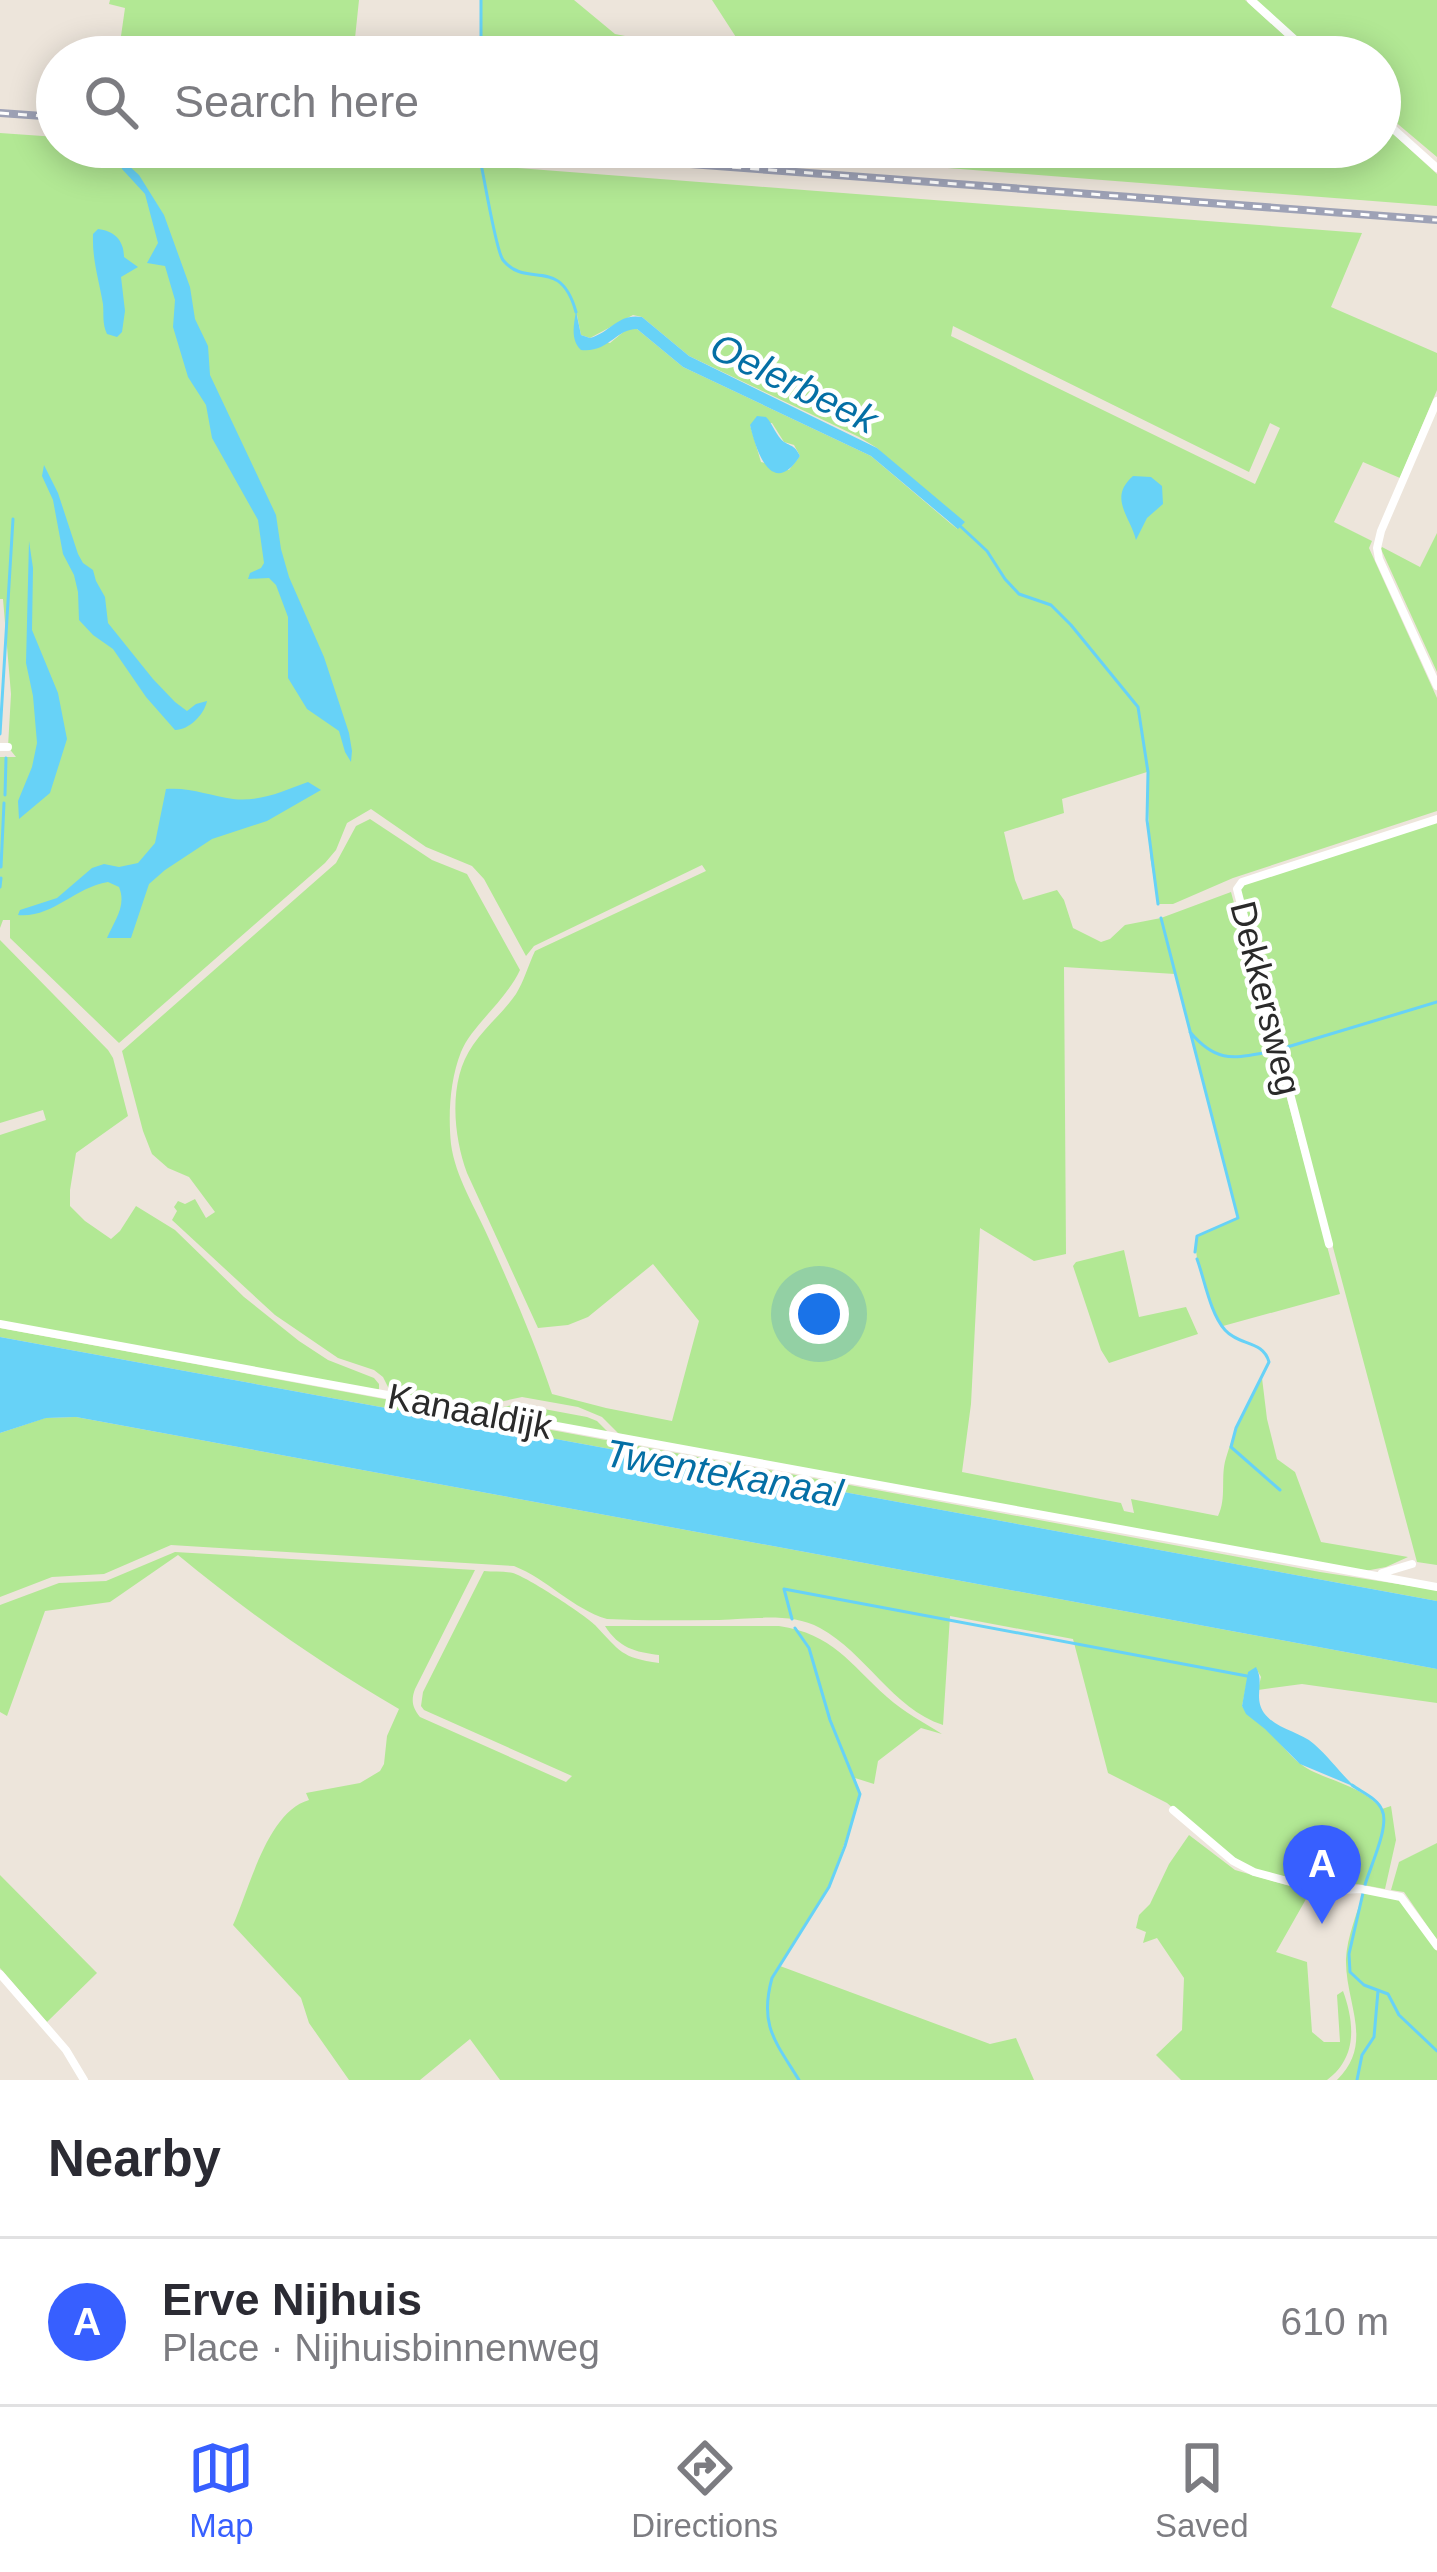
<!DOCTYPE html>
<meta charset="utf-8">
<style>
body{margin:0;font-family:Helvetica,sans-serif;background:#f7f7f7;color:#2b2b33}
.you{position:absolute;left:819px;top:1314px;width:42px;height:42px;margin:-30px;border:9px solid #fff;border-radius:50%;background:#1a73e8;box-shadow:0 0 0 18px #1a73e833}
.badge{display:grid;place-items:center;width:78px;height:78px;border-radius:50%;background:#375fff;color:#fff;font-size:39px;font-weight:700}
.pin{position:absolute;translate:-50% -99px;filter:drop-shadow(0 3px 6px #0008)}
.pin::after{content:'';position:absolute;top:63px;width:42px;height:36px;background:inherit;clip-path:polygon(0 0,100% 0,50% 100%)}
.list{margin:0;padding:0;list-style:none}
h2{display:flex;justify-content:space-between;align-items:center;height:156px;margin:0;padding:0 48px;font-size:51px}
h2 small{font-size:39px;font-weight:400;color:#7c7c81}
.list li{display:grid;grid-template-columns:78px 1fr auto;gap:36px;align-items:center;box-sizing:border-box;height:168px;padding:0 48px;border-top:3px solid #e1e1e2}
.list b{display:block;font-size:45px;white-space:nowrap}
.list p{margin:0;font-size:39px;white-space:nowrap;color:#7c7c81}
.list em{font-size:39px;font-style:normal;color:#7c7c81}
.icon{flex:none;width:66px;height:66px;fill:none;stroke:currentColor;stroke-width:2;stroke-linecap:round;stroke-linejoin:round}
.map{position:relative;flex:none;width:1437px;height:2080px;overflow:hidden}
.search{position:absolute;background:#fff;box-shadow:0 6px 30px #0003;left:36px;right:36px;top:36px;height:132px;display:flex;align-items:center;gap:30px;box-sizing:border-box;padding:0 42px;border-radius:66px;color:#7c7c81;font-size:45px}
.sheet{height:324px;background:#fff}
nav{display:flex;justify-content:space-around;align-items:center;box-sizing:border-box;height:168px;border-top:3px solid #e1e1e2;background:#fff;font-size:33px;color:#7c7c81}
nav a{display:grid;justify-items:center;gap:6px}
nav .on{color:#375fff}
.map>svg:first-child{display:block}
.green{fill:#b2e894;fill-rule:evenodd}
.water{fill:#67d2f7}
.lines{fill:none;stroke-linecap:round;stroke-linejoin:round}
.stream{stroke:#67d2f7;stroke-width:3}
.street{stroke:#fff;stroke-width:8}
.rail-casing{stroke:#9ea2b6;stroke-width:8}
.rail{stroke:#fff;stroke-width:3;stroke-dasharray:9;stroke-linecap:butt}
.labels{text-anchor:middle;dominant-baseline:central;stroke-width:9;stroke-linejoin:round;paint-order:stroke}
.street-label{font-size:36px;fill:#2a2a2a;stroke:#fff}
.water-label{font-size:39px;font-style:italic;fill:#046fa5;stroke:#fff}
</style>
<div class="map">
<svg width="1437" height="2080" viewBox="0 0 1437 2080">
<rect width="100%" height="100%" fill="#ede5db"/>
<path class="green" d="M110 0H359L353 57H118L125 8 109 4Z
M481 0H574L615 34 720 55 732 54 743 48 712 0H1245L1308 57H481Z
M1255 0H1437V157L1380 109V57H1319Z
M1380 122 1437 174V206L677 147H1380Z
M0 133 57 137V147H216L349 155 1362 233 1331 307 1437 353V390L1400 478 1363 462 1334 522 1372 541 1369 548 1437 698V811L1233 878 1173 904H1158L1150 856 1147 772 1062 799 1064 813 1004 832 1015 880 1023 900 1057 890 1064 900 1073 928 1101 942 1110 939 1125 925 1161 918 1231 892 1340 1294 1223 1326 1217 1320 1197 1259 1195 1241C1204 1227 1225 1227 1238 1217L1175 974 1064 967 1066 1254 1034 1261 980 1228 971 1404 962 1472 1121 1503 1124 1511 1134 1513 1131 1499 1218 1516C1227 1498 1220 1477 1226 1458 1234 1430 1248 1404 1262 1378L1267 1419 1277 1459 1295 1472 1321 1542 1408 1557 1386 1567 1365 1571 622 1437 602 1417 578 1407 522 1397 472 1408 391 1393 383 1377 374 1370 338 1358 275 1315 172 1220 177 1211 174 1207 178 1201 185 1204 195 1199 206 1218 215 1212 189 1177 168 1168 152 1154 143 1131 122 1051 336 863 356 826 370 819 432 860 467 874 520 970C505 1002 472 1025 461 1052 450 1080 448 1114 451 1144 455 1176 476 1209 489 1239 512 1290 534 1340 552 1394L606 1408 672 1421 699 1321 653 1264 588 1317 568 1325 538 1328 467 1173C453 1135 448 1080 473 1045 485 1027 503 1013 516 994 524 981 528 966 535 951L706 871 702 865 534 946 526 956 484 879 472 866 426 847 371 809 347 823 336 850 325 863 119 1043 10 938V920H3L0 928V757H16L8 747 11 694 3 599H0ZM577 315 581 335 590 338 633 315 642 317 689 356 859 437 877 448 957 529 871 456 683 367 637 329H627L610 343 574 336ZM953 326 1249 472 1270 423 1280 428 1255 484 951 336ZM772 423 784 442 794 445 800 456 789 470 761 462 750 425Z
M1437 533V672L1381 549 1382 547 1420 567Z
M1437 822V1565L1417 1562 1240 899V886Z
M0 940 108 1050 113 1058 128 1116 76 1153 70 1190V1206L85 1221 111 1239 120 1231 136 1206 175 1230 244 1297 299 1341 328 1360 374 1378 379 1384V1389L376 1391 0 1321V1135L46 1120 43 1110 0 1123Z
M1124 1250 1139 1317 1186 1307 1198 1334 1109 1363 1101 1350 1073 1266 1076 1262Z
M0 1328 1320 1572 1437 1590V1601L0 1337Z
M517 1404 587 1417 597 1421 611 1435 486 1411Z
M76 1417 1437 1669V1703L1302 1684 1258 1690 1261 1677 1256 1668 1249 1672 1242 1706C1250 1718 1260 1723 1270 1733 1285 1747 1294 1763 1314 1772 1338 1783 1363 1788 1382 1809L1391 1806 1396 1840 1385 1889 1358 1884 1317 1885 1249 1868 1232 1858 1167 1803 1108 1773 1073 1639 950 1616 943 1725C892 1708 866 1653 820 1628 790 1612 751 1619 719 1620 681 1620 644 1621 607 1619 573 1609 547 1579 514 1566L171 1545 104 1574 52 1577 0 1597V1433L45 1418Z
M175 1552 475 1570 415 1689C411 1700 412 1707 420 1717L566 1782 572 1776 424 1710 421 1706 423 1692 484 1571C493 1572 504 1571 513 1573 527 1577 585 1615 595 1625 620 1651 621 1658 659 1663V1655C635 1652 619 1648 605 1626H779C833 1634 849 1663 887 1697 904 1712 923 1722 942 1734L921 1728 878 1761 874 1784 855 1778 860 1794 858 1805 829 1887 780 1966 990 2044 1016 2038 1034 2080H500L470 2039 420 2080H349L309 2023 301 1998 233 1925C250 1888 267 1812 309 1800L306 1793 360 1783 380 1771 384 1764 387 1736 399 1709C320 1663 248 1613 178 1555L110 1602 45 1611 7 1716 0 1712V1605L59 1583 106 1581Z
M1189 1835 1235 1870 1310 1892 1276 1952 1307 1962 1312 2032 1324 2042H1340L1337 1995 1343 1991C1355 2024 1357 2058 1327 2080H1181L1156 2055 1182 2030 1184 1978 1157 1938 1143 1943 1146 1932 1136 1928 1139 1915 1150 1904 1169 1864Z
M1437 1843V1940L1404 1892 1391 1890 1399 1862Z
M0 1875 97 1973 47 2022 0 1968Z
M1363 1893 1399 1899 1437 1951V2080H1337C1375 2043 1345 2003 1346 1959 1347 1937 1357 1914 1363 1893Z"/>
<path class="water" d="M119 149H125L127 164 139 175 164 215 190 287 195 319 208 346 210 375 276 515 281 549 289 577 324 657 349 733 352 751 351 762 345 752 339 731 307 709 288 678V617L276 585 269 578 248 579 250 573 261 568 264 563 258 520 212 438 206 405 188 377 173 327 175 300 165 266 147 263 158 243 145 194 122 169Z
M98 229C114 231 124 240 124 257L138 267 121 277 125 311 122 332 117 337 107 334C102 323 104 315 103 304 99 280 92 260 93 234Z
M576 311 581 335 590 338C611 332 618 313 642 317L689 356 877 448 965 522 958 529 871 456 683 367 637 329C615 329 609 353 581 350 570 340 574 324 576 311Z
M757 416 766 417C773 424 776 436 784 442 793 447 795 446 800 456 772 499 756 451 750 425Z
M44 465 58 493 78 554 83 563 93 570 96 581 105 597 108 623 153 679 175 702 187 711 196 704 207 701C204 715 189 730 175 730L146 697 113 649 93 635 79 620 78 592 74 575 63 554 53 500 42 476Z
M1133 476 1151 477 1162 486 1163 504 1147 518 1136 540C1130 516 1108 498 1133 476Z
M29 541 33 568 32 630 58 693 67 739 50 793 19 819 18 801 32 767 37 743 33 696 26 663Z
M308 782 321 790 267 821 212 839 165 870 149 884 131 938H107C114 921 127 906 119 887L108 882C73 888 53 918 18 915L20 910 57 898 92 868 104 864 119 867 138 863 155 843 166 789C190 787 211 796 233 799 261 802 283 791 308 782Z
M0 1337 1437 1601V1669L76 1417 46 1418 0 1433Z
M1256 1667C1265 1683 1253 1697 1264 1713 1277 1730 1299 1731 1314 1744 1329 1757 1341 1774 1355 1787L1300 1764 1265 1729 1246 1714 1242 1706 1248 1672Z"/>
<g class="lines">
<path class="stream" d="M481 0V57
M481 164C485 182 496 251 503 260 527 290 560 254 576 312
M958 524 987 551 1005 579 1019 594 1051 605 1071 625 1138 707 1148 772 1147 820 1158 904
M0 734 13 519
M5 795 6 758
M1 867 4 803
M0 887 1 878
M1161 918 1238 1218 1197 1236 1195 1252
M1190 1032C1219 1066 1236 1057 1275 1051
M1284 1048 1437 1002
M1197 1259C1205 1281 1210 1313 1225 1330 1239 1346 1263 1340 1269 1362L1236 1428 1231 1447 1280 1490
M792 1619 784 1589 1247 1676
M795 1628 809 1648 830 1720 860 1794 845 1846 829 1887 772 1978C759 2025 775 2041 799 2080
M1352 1785C1361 1792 1377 1798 1382 1810 1390 1826 1370 1867 1365 1885
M1363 1893 1349 1954 1350 1972 1364 1985 1388 1994 1399 2015 1437 2051
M1357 2080 1362 2055 1374 2037 1378 1991"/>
<path class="street" d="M1251 0 1314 57
M1380 117 1437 168
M1437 401 1381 531 1377 548 1379 559 1437 686
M0 747H8
M1329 1244 1237 889 1242 882 1437 819
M0 1324 1437 1587
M1382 1573 1412 1564
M1173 1810 1233 1861 1254 1872 1325 1891 1361 1889 1401 1897 1437 1946
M0 1974 66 2050 84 2080"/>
<g class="rail-casing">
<path id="rail" d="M0 113 57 117
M463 147 1437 220"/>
</g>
<use href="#rail" class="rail"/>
</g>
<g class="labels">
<g class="street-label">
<text transform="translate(1266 998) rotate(76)">Dekkersweg</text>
<text transform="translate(470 1411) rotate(11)">Kanaaldijk</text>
</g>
<g class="water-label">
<text transform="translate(794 383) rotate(26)">Oelerbeek</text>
<text transform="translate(724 1473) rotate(10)">Twentekanaal</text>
</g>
</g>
</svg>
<div class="you"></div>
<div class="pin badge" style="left:1322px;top:1924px">A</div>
<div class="search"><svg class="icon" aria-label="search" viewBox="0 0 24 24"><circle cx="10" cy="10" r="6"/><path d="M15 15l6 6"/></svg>Search here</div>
</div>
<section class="sheet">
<h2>Nearby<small></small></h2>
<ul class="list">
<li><span class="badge">A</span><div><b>Erve Nijhuis</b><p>Place · Nijhuisbinnenweg</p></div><em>610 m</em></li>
</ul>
</section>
<nav>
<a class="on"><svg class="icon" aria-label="map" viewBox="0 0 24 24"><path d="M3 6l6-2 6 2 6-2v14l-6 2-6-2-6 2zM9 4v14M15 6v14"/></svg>Map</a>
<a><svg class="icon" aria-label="directions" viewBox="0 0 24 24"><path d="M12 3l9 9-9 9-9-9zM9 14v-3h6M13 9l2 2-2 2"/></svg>Directions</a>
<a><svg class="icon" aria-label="saved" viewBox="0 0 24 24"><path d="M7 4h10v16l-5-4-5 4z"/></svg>Saved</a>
</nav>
